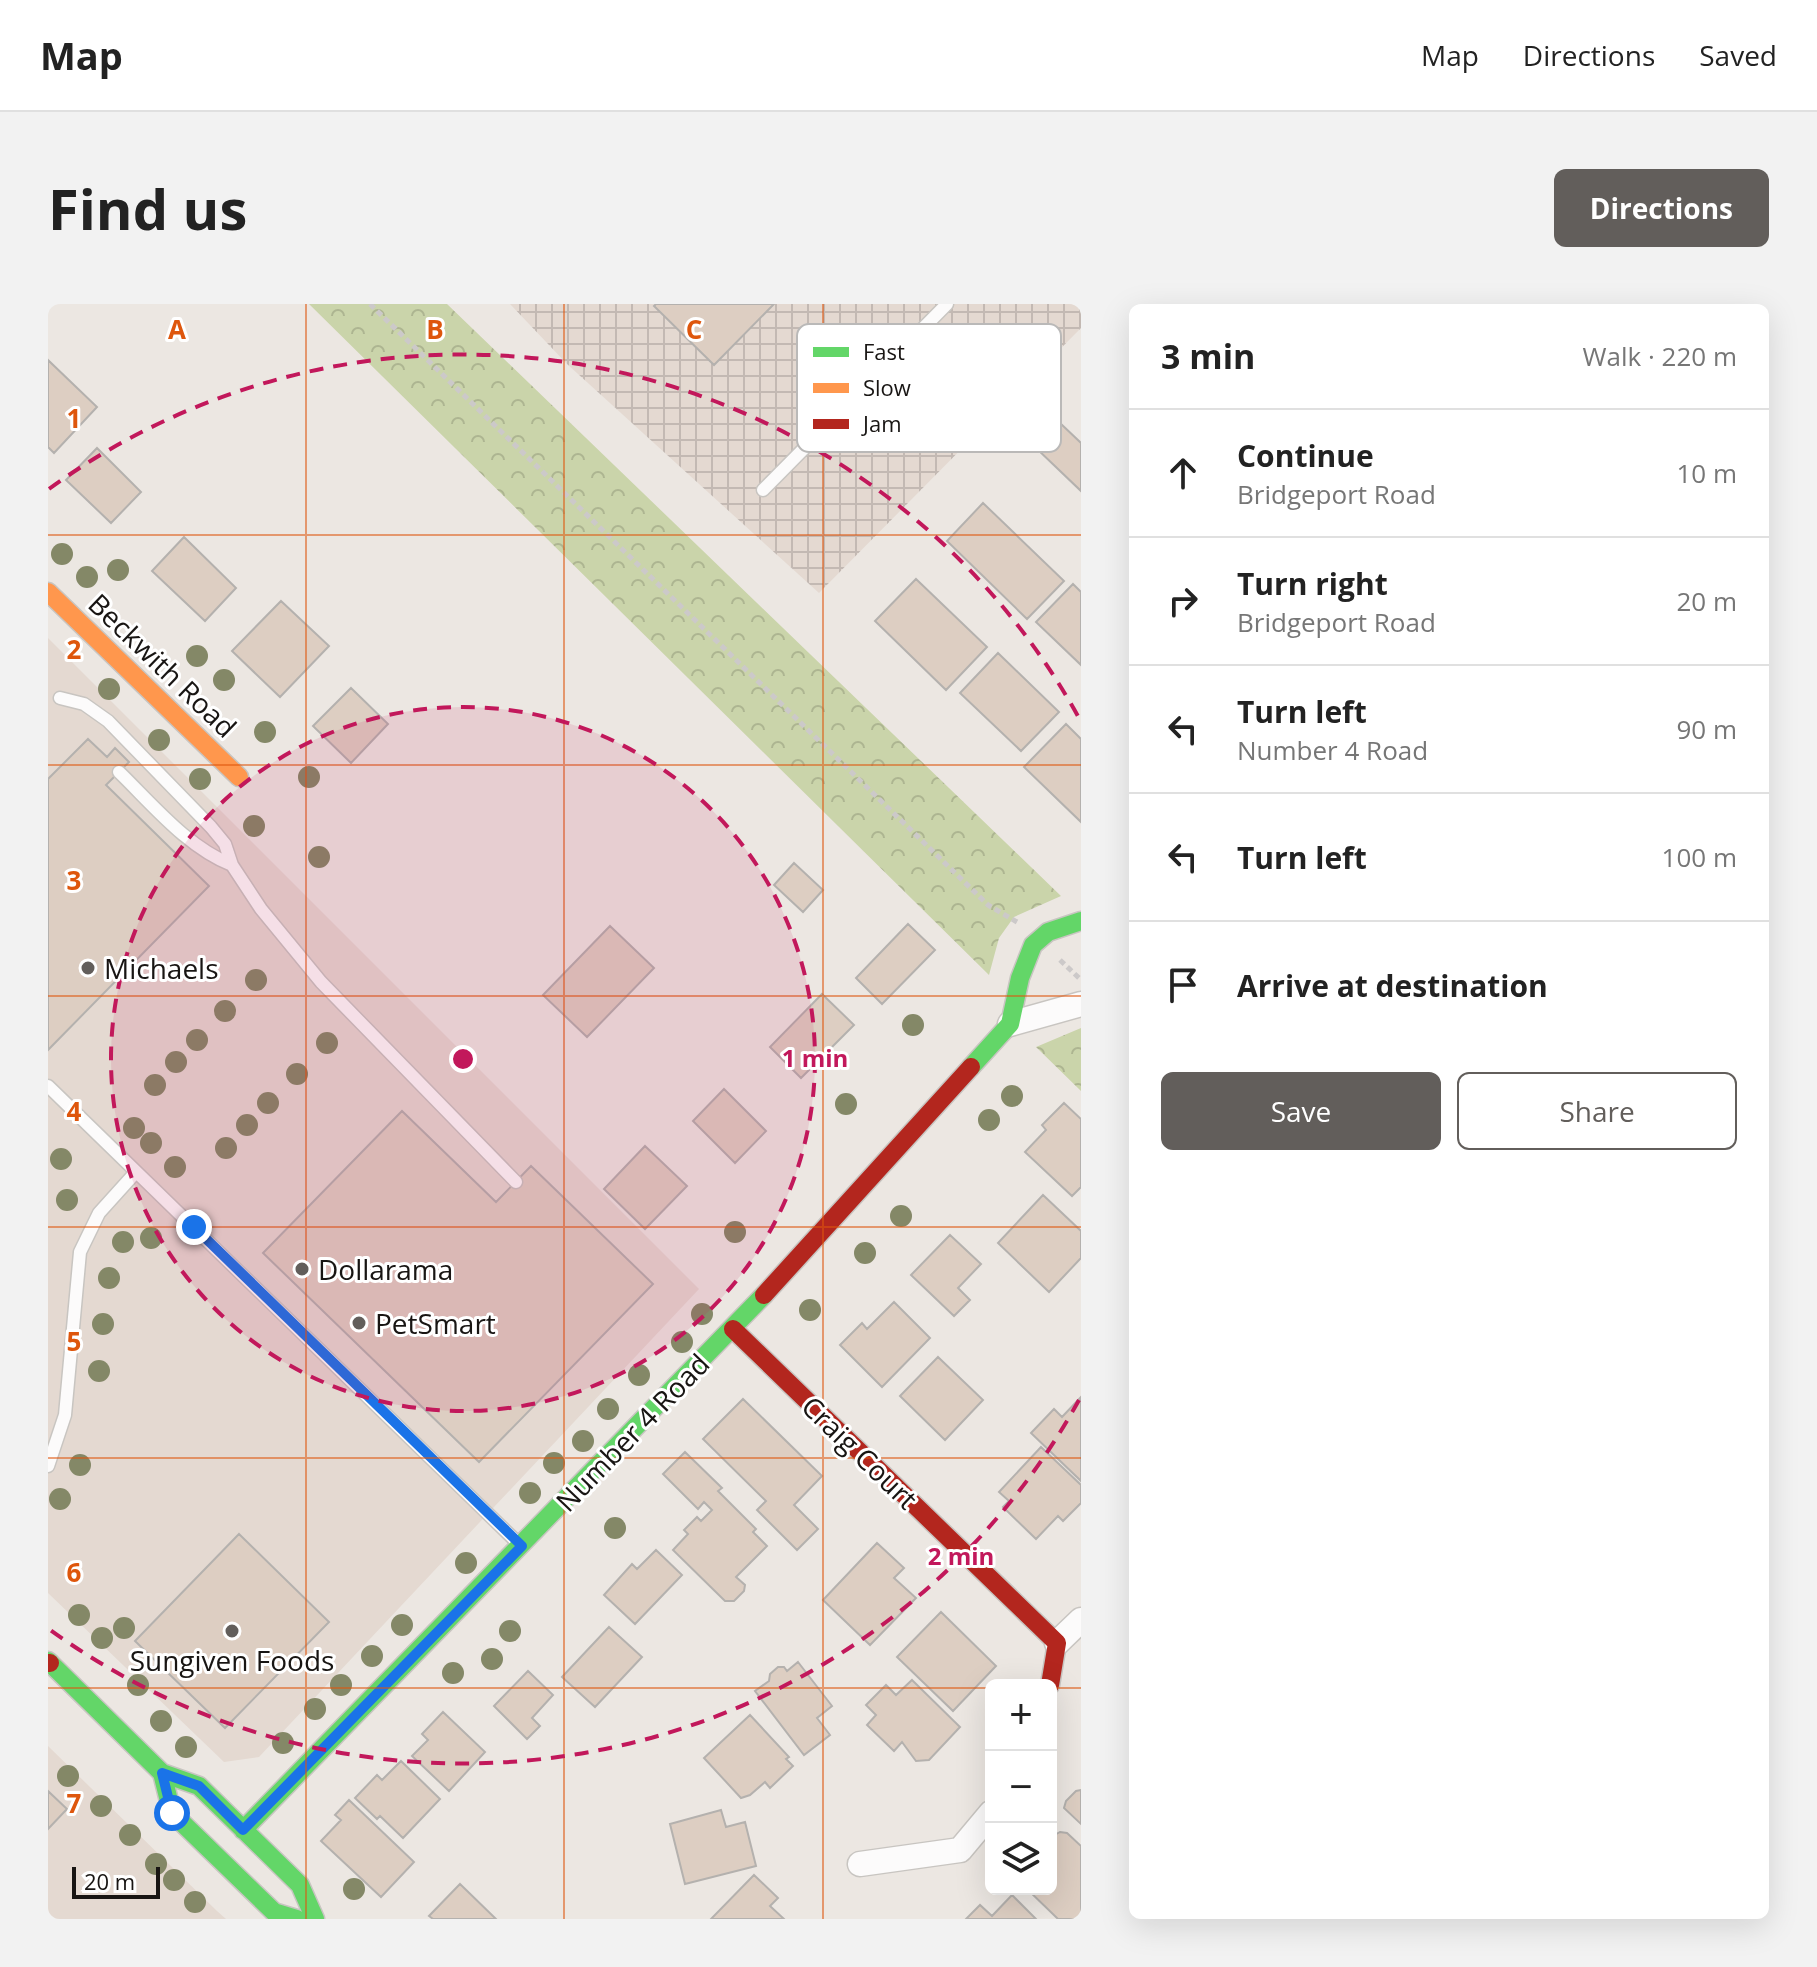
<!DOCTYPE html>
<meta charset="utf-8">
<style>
body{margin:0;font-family:"Open Sans",sans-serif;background:#f2f2f2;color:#222}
.controls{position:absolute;right:24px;bottom:24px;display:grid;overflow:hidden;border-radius:12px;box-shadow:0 8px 32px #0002}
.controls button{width:72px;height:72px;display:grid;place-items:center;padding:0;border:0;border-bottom:2px solid #e0e0e0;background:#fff;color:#222;font:40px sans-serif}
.scale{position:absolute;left:24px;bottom:20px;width:88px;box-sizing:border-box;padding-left:8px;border:4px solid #181513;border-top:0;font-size:22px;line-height:28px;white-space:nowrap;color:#181513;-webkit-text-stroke:6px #fff;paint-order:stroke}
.stop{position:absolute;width:24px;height:24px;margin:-18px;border:6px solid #1a73e8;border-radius:50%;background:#fff}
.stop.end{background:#1a73e8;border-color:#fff;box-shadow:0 2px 8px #0008}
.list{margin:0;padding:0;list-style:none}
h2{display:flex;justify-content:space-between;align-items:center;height:104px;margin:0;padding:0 32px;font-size:34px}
h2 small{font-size:26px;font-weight:400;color:#767676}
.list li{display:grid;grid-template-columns:52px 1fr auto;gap:24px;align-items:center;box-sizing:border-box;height:128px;padding:0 32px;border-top:2px solid #e0e0e0}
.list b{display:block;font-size:30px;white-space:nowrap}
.list p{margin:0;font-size:26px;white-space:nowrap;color:#767676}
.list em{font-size:26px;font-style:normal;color:#767676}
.actions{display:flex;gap:16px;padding:24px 32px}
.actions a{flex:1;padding:18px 0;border:2px solid #625e5b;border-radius:12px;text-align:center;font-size:28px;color:#625e5b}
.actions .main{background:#625e5b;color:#fff}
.icon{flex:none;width:44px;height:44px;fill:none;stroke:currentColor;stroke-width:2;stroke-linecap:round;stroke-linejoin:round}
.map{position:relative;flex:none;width:1033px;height:1615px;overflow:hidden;border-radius:12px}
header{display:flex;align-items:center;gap:48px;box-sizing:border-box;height:112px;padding:0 40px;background:#fff;border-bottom:2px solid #e0e0e0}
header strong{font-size:38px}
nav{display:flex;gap:44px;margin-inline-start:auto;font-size:28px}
.intro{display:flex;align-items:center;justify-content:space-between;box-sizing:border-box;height:192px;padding:0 48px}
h1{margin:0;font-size:56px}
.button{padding:20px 36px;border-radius:12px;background:#625e5b;color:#fff;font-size:28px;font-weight:700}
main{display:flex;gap:48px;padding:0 48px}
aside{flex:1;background:#fff;border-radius:12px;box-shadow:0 8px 32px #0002}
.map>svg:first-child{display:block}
.built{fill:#e4d9d1}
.industrial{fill:url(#industrial-grid)}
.forest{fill:url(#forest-crowns)}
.building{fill:#ddcec2;stroke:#b4b1ae;stroke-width:2}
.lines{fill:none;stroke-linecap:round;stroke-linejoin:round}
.lane-casing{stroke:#c8c5c1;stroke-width:15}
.street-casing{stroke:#c8c5c1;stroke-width:27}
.fast-casing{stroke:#c8c5c1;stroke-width:21}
.slow-casing{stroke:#c8c5c1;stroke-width:21}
.jam-casing{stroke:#c8c5c1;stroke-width:21}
.path{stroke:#ccc9c9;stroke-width:5;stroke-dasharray:6 4;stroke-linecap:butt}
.lane{stroke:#fcfbfb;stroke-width:12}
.street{stroke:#fcfbfb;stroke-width:24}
.fast{stroke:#63d668;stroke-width:18}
.slow{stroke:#ff974d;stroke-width:18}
.jam{stroke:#b3261e;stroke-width:18}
.tree{fill:#848867}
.route{stroke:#1a73e8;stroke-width:10}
.grid{fill:none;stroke:#de560c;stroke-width:2;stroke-opacity:0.55}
.ring{fill:none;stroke:#c2185b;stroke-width:4;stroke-dasharray:14 10}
.poi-dot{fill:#625e5b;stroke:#fff;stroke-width:3}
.labels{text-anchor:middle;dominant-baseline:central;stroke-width:6;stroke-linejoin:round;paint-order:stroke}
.street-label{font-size:28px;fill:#181513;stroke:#fff}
.poi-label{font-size:28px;fill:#181513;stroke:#fff;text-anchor:start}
.key{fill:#fff;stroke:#bab9b8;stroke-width:2}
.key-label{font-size:22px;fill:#181513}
.grid-label{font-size:26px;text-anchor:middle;font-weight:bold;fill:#de560c;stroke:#fff;stroke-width:6;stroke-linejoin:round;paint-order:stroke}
.centre{fill:#c2185b;stroke:#fff;stroke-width:4}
.ring-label{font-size:24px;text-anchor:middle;font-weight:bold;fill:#c2185b;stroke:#fff;stroke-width:6;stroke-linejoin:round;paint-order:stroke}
</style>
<header>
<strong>Map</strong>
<nav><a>Map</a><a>Directions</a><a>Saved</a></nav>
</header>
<div class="intro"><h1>Find us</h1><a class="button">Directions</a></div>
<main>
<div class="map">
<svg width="1033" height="1615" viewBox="0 0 1033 1615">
<defs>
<pattern id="industrial-grid" width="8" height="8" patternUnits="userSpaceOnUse" patternTransform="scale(2)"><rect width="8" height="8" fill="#e4d9d1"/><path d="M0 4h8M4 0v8" fill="none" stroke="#c3b9b3"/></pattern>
<pattern id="forest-crowns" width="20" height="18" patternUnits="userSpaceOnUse" patternTransform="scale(2)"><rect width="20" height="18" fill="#cad4aa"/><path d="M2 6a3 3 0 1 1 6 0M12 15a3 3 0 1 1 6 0" fill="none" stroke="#adb591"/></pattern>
</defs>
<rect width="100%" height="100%" fill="#ece7e2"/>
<path class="built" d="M0 334 651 985 211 1453 176 1458 0 1289Z
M0 1442 169 1607 178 1615H0Z"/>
<path class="industrial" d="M462 0H1033V24L771 289 519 60Z"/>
<path class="forest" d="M261 0H399L1013 592 966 613 951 634 941 671Z
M1033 724V787L988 743Z"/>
<path class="building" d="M608 0H726L666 61 606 2Z
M0 56 49 103 6 149 0 143Z
M1012 119 1033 139V187L988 144Z
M49 144 93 188 63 219 18 176Z
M935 199 1016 277 979 315 899 237Z
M136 233 188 284 157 317 104 267Z
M868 275 939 343 898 386 827 317Z
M1025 280 1033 288V361L988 318Z
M233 297 281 342 232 393 184 347Z
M950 349 1011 408 973 447 912 389Z
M303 384 340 420 303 459 265 422Z
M1018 420 1033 435V518L976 463Z
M40 435 59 453 67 444 81 458 58 481 161 582 0 746V475Z
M746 559 775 586 755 608 726 581Z
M860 620 887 646 834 700 808 674Z
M562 622 606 664 539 733 495 691Z
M774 690 806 721 753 774 722 743Z
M676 785 718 827 687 859 645 817Z
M1016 799 1033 815V883L1024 892 977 848 998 826 994 821Z
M354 807 448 898 483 862 605 980 431 1158 215 949Z
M597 842 639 882 597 925 556 885Z
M995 891 1033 927V954L1001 988 950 939Z
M902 931 933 960 910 984 922 996 906 1012 863 971Z
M846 998 882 1034 834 1083 792 1041 814 1019 819 1025Z
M890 1053 935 1096 897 1136 852 1092Z
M1033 1093V1177L983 1129 1006 1105 1014 1113Z
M695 1095 774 1172 746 1201 770 1225 749 1246 709 1206 718 1197 655 1135Z
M993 1143 1033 1181V1199L1015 1217 1010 1212 988 1235 955 1203 961 1197 951 1188Z
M637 1148 674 1184 670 1187 708 1225 705 1228 719 1242 688 1273 697 1281 696 1287 686 1297H677L625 1246 640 1230 636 1226 649 1213 653 1217 664 1206 656 1198 650 1205 615 1170Z
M191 1230 281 1318 177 1424 87 1337Z
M829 1239 856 1264 846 1274 868 1294 822 1341 775 1296Z
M608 1246 634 1271 587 1320 556 1291 584 1260 589 1265Z
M893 1308 948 1362 905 1407 849 1353Z
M561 1323 594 1353 547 1403 514 1373Z
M750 1358 784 1402 769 1414 782 1431 756 1451 707 1387 721 1377 722 1370 730 1363H736L739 1367Z
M480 1367 505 1391 484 1414 492 1422 479 1435 446 1402Z
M864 1376 912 1423 881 1456 868 1457 854 1438 846 1447 819 1421 828 1411 818 1401 838 1381 848 1391Z
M395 1408 437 1448 401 1487 364 1452 380 1436 374 1430Z
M702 1411 741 1453 738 1455 745 1462 722 1484 717 1478 702 1491 693 1494 656 1454Z
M353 1457 392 1495 355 1534 332 1512 329 1515 307 1494 329 1471 334 1476Z
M1033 1486V1520L1016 1504 1018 1497 1028 1487Z
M0 1487 19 1505 0 1525Z
M301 1496 366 1558 333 1593 273 1537 293 1516 287 1511Z
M673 1506 678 1523 697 1518 708 1562 637 1580 622 1520Z
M1012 1528 1019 1529 1033 1542V1615H1010L979 1585H1003V1533Z
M706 1571 730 1594 722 1602 736 1615H663Z
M412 1580 448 1615H385L381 1612Z
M964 1591 988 1615H918L932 1601 944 1612Z"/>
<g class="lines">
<g class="lane-casing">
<path id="lane" d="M715 186 899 0
M12 394 36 400 60 417 163 523 177 540 184 561 213 605 273 678 468 878
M71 468C105 501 139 543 184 561
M0 782 471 1240
M0 1162 17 1111 32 948 51 909 88 868"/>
</g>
<g class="street-casing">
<path id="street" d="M962 720 1033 700
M1009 1339 1033 1316
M812 1560 912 1546 943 1509"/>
</g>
<g class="fast-casing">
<path id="fast" d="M923 763 962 720 972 674 985 641 1000 628 1033 617
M0 1357 114 1469 151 1482 252 1581 267 1615
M114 1469 124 1509 226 1608 249 1615
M195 1526 716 991"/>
</g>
<g class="slow-casing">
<path id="slow" d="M0 288 191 473"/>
</g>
<g class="jam-casing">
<path id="jam" d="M716 991 923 763
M685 1025 1009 1339 1002 1381
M0 1359H2"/>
</g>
<path class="path" d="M322 0 940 601 969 618
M1012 656 1031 674"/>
<use href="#lane" class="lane"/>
<use href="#street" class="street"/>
<use href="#fast" class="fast"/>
<use href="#slow" class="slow"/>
<use href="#jam" class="jam"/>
</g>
<g class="tree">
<circle cx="14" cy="250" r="11"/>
<circle cx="70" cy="266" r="11"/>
<circle cx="39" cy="273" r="11"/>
<circle cx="149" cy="352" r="11"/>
<circle cx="176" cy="376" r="11"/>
<circle cx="61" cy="385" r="11"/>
<circle cx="217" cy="428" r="11"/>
<circle cx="111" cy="436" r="11"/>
<circle cx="261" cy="473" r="11"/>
<circle cx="152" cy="475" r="11"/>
<circle cx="206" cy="522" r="11"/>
<circle cx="271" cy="553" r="11"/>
<circle cx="208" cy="676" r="11"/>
<circle cx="177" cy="707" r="11"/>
<circle cx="865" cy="721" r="11"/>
<circle cx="149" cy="736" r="11"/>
<circle cx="279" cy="739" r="11"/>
<circle cx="128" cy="758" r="11"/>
<circle cx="249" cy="770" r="11"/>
<circle cx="107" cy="781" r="11"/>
<circle cx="964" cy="792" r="11"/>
<circle cx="220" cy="799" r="11"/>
<circle cx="798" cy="800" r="11"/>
<circle cx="941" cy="816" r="11"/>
<circle cx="199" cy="821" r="11"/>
<circle cx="86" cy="824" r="11"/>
<circle cx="103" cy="839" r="11"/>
<circle cx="178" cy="844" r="11"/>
<circle cx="13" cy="855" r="11"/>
<circle cx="127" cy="863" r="11"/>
<circle cx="19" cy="896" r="11"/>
<circle cx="853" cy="912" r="11"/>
<circle cx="687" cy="928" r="11"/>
<circle cx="103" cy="934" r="11"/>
<circle cx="75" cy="938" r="11"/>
<circle cx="817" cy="949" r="11"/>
<circle cx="61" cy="974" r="11"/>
<circle cx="762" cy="1006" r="11"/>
<circle cx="654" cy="1010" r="11"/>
<circle cx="55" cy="1020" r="11"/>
<circle cx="634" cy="1038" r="11"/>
<circle cx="51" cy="1067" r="11"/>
<circle cx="591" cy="1071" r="11"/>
<circle cx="560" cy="1105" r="11"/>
<circle cx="535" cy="1137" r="11"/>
<circle cx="506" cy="1159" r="11"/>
<circle cx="32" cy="1161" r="11"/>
<circle cx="482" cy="1189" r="11"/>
<circle cx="12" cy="1195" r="11"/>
<circle cx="567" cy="1224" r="11"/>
<circle cx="418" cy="1259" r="11"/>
<circle cx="31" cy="1311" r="11"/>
<circle cx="354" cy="1321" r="11"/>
<circle cx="76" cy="1324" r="11"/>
<circle cx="462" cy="1327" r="11"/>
<circle cx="54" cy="1334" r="11"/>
<circle cx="324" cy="1352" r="11"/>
<circle cx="444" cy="1355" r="11"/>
<circle cx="405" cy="1369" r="11"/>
<circle cx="90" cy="1381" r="11"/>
<circle cx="293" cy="1381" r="11"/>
<circle cx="267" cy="1405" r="11"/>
<circle cx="113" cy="1417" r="11"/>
<circle cx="235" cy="1439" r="11"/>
<circle cx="138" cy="1443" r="11"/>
<circle cx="20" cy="1472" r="11"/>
<circle cx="53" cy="1502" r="11"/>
<circle cx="82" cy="1531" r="11"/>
<circle cx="108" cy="1560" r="11"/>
<circle cx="126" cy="1576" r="11"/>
<circle cx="306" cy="1585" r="11"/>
<circle cx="147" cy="1598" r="11"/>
</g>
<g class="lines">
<path class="route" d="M124 1509 114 1469 151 1482 195 1526 474 1242 146 923"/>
</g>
<path class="grid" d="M258 0V1615M516 0V1615M775 0V1615M0 231H1033M0 461H1033M0 692H1033M0 923H1033M0 1154H1033M0 1384H943M1003 1384H1033"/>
<circle cx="415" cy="755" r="352" fill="#c2185b" fill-opacity=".12"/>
<g class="ring">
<circle cx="415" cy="755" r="352"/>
<path d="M1031 1096A704 704 0 0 1 1 1325M1 185A704 704 0 0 1 1031 414"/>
</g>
<g class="poi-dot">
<circle cx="40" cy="664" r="8"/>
<circle cx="254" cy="965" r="8"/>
<circle cx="311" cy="1019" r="8"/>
<circle cx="184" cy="1327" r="8"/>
</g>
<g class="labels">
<g class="street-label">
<text transform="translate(115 361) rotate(44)">Beckwith Road</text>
<text transform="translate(584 1128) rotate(-46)">Number 4 Road</text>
<text transform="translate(812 1148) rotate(44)">Craig Court</text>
</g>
<g class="poi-label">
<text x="56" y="664">Michaels</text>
<text x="270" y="965">Dollarama</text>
<text x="327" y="1019">PetSmart</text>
<text x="184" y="1356" text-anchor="middle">Sungiven Foods</text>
</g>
</g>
<rect x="749" y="20" width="264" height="128" rx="12" class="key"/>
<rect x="765" y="43" width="36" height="10" fill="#63d668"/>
<rect x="765" y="79" width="36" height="10" fill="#ff974d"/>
<rect x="765" y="115" width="36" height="10" fill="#b3261e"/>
<g class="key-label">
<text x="815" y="56">Fast</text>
<text x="815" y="92">Slow</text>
<text x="815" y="128">Jam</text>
</g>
<g class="grid-label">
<text x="129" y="35">A</text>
<text x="387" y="35">B</text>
<text x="646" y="35">C</text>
<text x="26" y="124">1</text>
<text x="26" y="355">2</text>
<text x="26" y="586">3</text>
<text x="26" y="817">4</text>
<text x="26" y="1047">5</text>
<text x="26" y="1278">6</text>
<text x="26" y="1509">7</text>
</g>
<circle cx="415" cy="755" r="12" class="centre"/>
<g class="ring-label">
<text x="767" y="763">1 min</text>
<text x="913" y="1261">2 min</text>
</g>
</svg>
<div class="controls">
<button>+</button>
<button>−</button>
<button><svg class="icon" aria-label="layers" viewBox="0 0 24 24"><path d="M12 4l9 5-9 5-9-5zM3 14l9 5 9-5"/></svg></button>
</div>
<div class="scale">20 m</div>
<div class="stop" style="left:124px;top:1509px"></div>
<div class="stop end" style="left:146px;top:923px"></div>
</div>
<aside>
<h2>3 min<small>Walk · 220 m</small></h2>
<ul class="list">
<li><svg class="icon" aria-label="ahead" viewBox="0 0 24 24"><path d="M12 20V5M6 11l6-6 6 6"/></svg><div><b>Continue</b><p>Bridgeport Road</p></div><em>10 m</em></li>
<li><svg class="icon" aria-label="right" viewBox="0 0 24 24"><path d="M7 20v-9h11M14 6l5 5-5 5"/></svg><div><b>Turn right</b><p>Bridgeport Road</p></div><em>20 m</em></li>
<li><svg class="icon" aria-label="left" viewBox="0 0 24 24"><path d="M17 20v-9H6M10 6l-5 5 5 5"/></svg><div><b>Turn left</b><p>Number 4 Road</p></div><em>90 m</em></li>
<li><svg class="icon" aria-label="left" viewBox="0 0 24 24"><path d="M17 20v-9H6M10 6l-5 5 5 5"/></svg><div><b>Turn left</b></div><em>100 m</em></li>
<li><svg class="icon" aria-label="arrive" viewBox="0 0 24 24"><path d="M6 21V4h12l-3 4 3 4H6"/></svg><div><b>Arrive at destination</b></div></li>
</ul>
<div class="actions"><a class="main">Save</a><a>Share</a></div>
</aside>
</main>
